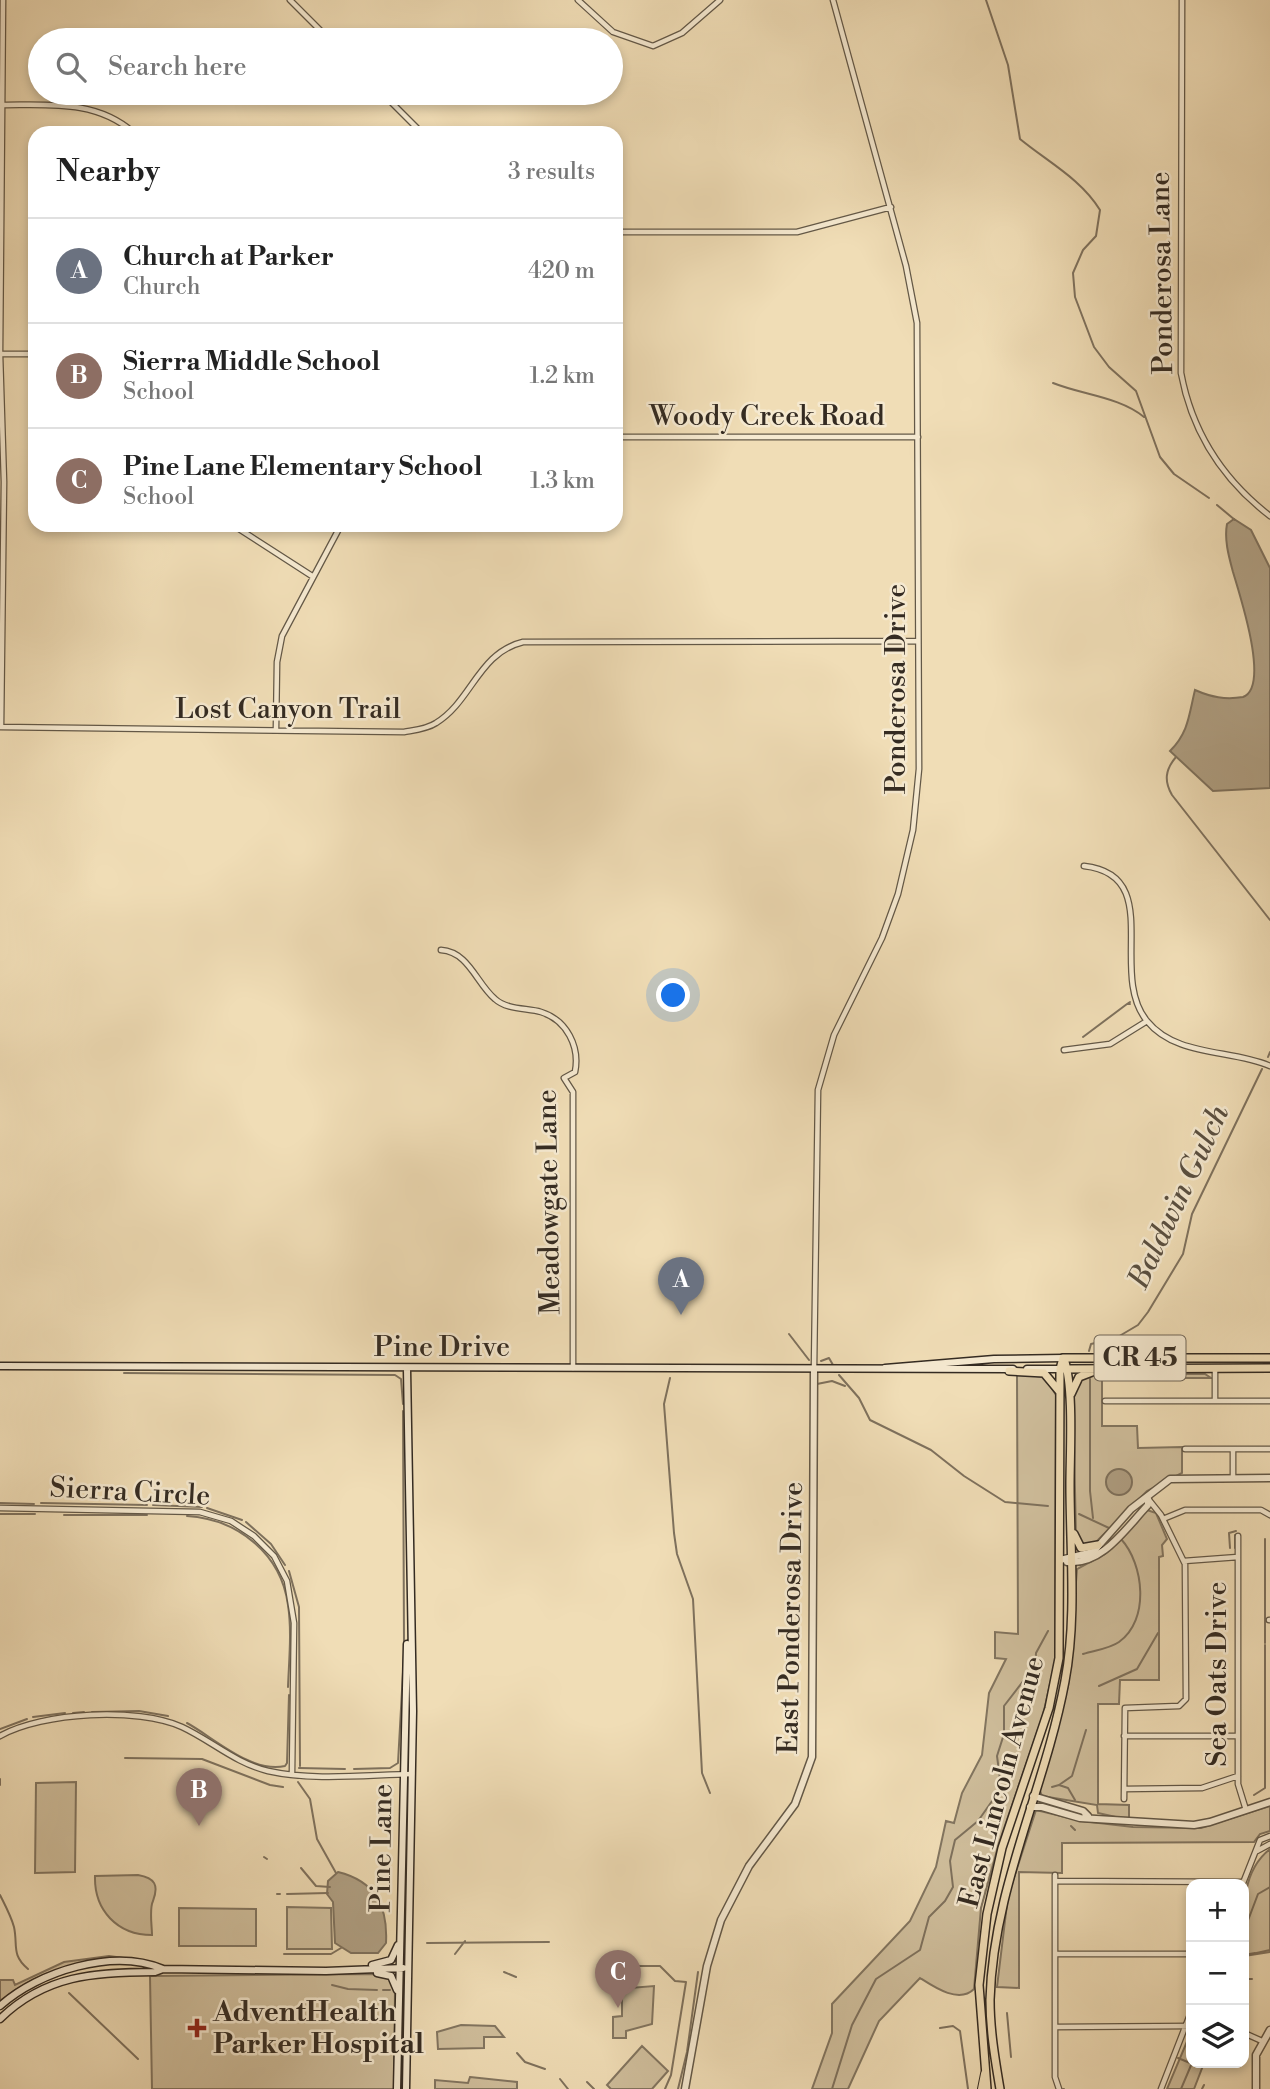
<!DOCTYPE html>
<meta charset="utf-8">
<style>
body{margin:0;font-family:"Libre Bodoni",serif;background:#f6f6f6;color:#222}
.controls{position:absolute;right:21px;bottom:21px;display:grid;overflow:hidden;border-radius:14px;box-shadow:0 4px 10px #0003}
.controls button{width:63px;height:63px;display:grid;place-items:center;padding:0;border:0;border-bottom:2px solid #e0e0e0;background:#fff;color:#222;font:35px sans-serif}
.you{position:absolute;left:674px;top:996px;width:24px;height:24px;margin:-18px;border:5px solid #fff;border-radius:50%;background:#1a73e8;box-shadow:0 0 0 10px #1a73e833}
.badge{display:grid;place-items:center;width:46px;height:46px;border-radius:50%;background:#1a73e8;color:#fff;font-size:23px;font-weight:700}
.pin{position:absolute;translate:-50% -58px;filter:drop-shadow(0 2px 4px #0008)}
.pin::after{content:'';position:absolute;top:37px;width:24px;height:21px;background:inherit;clip-path:polygon(0 0,100% 0,50% 100%)}
.list{margin:0;padding:0;list-style:none}
h2{display:flex;justify-content:space-between;align-items:center;height:91px;margin:0;padding:0 28px;font-size:30px}
h2 small{font-size:23px;font-weight:400;color:#767676}
.list li{display:grid;grid-template-columns:46px 1fr auto;gap:21px;align-items:center;box-sizing:border-box;height:105px;padding:0 28px;border-top:2px solid #e0e0e0}
.list b{display:block;font-size:26px;white-space:nowrap}
.list p{margin:0;font-size:23px;white-space:nowrap;color:#767676}
.list em{font-size:23px;font-style:normal;color:#767676}
.icon{flex:none;width:38px;height:38px;fill:none;stroke:currentColor;stroke-width:2;stroke-linecap:round;stroke-linejoin:round}
.map{position:relative;flex:none;width:1270px;height:2089px;overflow:hidden}
.search{position:absolute;background:#fff;box-shadow:0 4px 10px #0003;left:28px;top:28px;width:595px;height:77px;display:flex;align-items:center;gap:18px;box-sizing:border-box;padding:0 24px;border-radius:38px;color:#767676;font-size:26px}
.panel{position:absolute;background:#fff;box-shadow:0 4px 10px #0003;left:28px;top:126px;width:595px;height:406px;border-radius:21px}
.map>svg:first-child{display:block}
.green{fill:#d0bf9d;stroke:#827560;stroke-width:2}
.water{fill:#b0a084;stroke:#7e715d;stroke-width:2}
.lines{fill:none;stroke-linecap:round;stroke-linejoin:round}
.stream{stroke:#7e715d;stroke-width:2}
.minor-casing{stroke:#635847;stroke-width:7}
.tertiary-casing{stroke:#635847;stroke-width:9}
.secondary-casing{stroke:#342b22;stroke-width:9}
.primary-casing{stroke:#342b22;stroke-width:10}
.trunk-casing{stroke:#342b22;stroke-width:10}
.minor{stroke:#f5e9d0;stroke-width:4.5}
.tertiary{stroke:#f5e9d0;stroke-width:6}
.secondary{stroke:#f5e9d0;stroke-width:6}
.primary{stroke:#f0ddb6;stroke-width:7}
.trunk{stroke:#f0ddb6;stroke-width:8}
.poi-dot{fill:#8f2418;stroke:#f5e9d0;stroke-width:2.5}
.labels{text-anchor:middle;dominant-baseline:central;stroke-width:5;stroke-linejoin:round;paint-order:stroke}
.shield{fill:#f5e9d0;stroke:#6e6456;stroke-width:2}
.shield-label{font-size:26px;font-weight:bold;fill:#342b22}
.street-label{font-size:28px;fill:#342b22;stroke:#f5e9d0}
.poi-label{font-size:28px;font-weight:bold;fill:#342b22;stroke:#f5e9d0;text-anchor:start}
.water-label{font-size:30px;font-style:italic;fill:#594e3f;stroke:#f5e9d0}
</style>
<div class="map">
<svg width="1270" height="2089" viewBox="0 0 1270 2089">
<rect width="100%" height="100%" fill="#f0ddb6"/>
<filter id="stains"><feTurbulence type="fractalNoise" baseFrequency=".00286" numOctaves="4"/><feColorMatrix values="0 0 0 0 .2 0 0 0 0 .09 0 0 0 0 .02 0 0 0 .5 -.17"/></filter>
<radialGradient id="worn" r=".72"><stop offset=".6" stop-color="#630" stop-opacity="0"/><stop offset="1" stop-color="#630" stop-opacity=".3"/></radialGradient>
<path class="green" d="M1017 1374 1045 1377 1056 1395 1055 1662 1043 1715 999 1843 981 1908 974 1989C959 2004 934 1987 920 1978L879 2021 848 2089H812L832 2033V2004L910 1921 936 1867 946 1821 954 1823 962 1793 982 1755 989 1693 1006 1659 995 1658V1632L1018 1634Z
M1091 1374H1205L1211 1378H1102V1426H1137L1138 1448 1182 1447V1473L1147 1491 1094 1544 1084 1546 1076 1537 1073 1397 1079 1380Z
M1147 1510 1156 1513 1167 1539 1162 1545 1163 1556 1159 1557V1680H1120L1119 1704H1098V1804L1129 1805V1820L1098 1813 1097 1805 1042 1796 1039 1788 1068 1686 1077 1569 1105 1554Z
M76 1782 75 1872 35 1873 36 1783Z
M1270 1806V1831L1260 1834 1254 1842 1062 1843V1873L1019 1872V1988L997 1987 1008 1896 1036 1810 1082 1821 1133 1827 1201 1828Z
M1270 1849V1952L1244 1956C1244 1919 1238 1874 1270 1849Z
M138 1875C155 1878 159 1885 153 1901 149 1909 152 1926 152 1935 117 1935 94 1910 95 1876Z
M287 1907 331 1908 332 1949H287Z
M179 1908 256 1909V1946H179Z
M109 1956 131 1959C80 1960 40 1969 0 2001V1980H13L15 1985 64 1962Z
M379 1974 389 1978 395 1990 394 2089H152L150 1976Z
M613 1975 623 1978 630 1988 654 1986 652 2024 626 2031V2038H613V2017L622 2016V1992L613 1991Z
M461 2025 495 2026 504 2037H484V2048L438 2049 437 2032Z
M1191 2032V2063H1204L1194 2089H1167Z
M642 2046 668 2071 652 2089H611L607 2085Z
M470 2077 517 2082V2089H435V2080L468 2083Z"/>
<path class="water" d="M1234 519 1251 530 1270 568V788L1213 791 1170 751C1189 732 1189 714 1195 690 1211 697 1225 700 1243 697 1270 687 1241 599 1233 572 1229 557 1224 540 1227 524Z
M1106 1482a13 13 0 1 1 26 0a13 13 0 1 1-26 0Z
M338 1872C375 1881 388 1906 386 1943L378 1953H351L335 1943 333 1902 327 1894 328 1881Z"/>
<g class="lines">
<path class="stream" d="M986 0 1008 65 1020 139C1048 162 1081 179 1100 210L1096 236 1083 250 1073 273 1075 297 1094 347 1109 367 1136 391 1160 457 1174 474 1209 498
M1053 383C1083 395 1120 397 1144 417
M1217 505 1235 520
M1176 757C1165 770 1164 781 1172 795L1270 920
M1130 1002 1127 1004H1130
M1083 1037 1127 1004
M1268 1057 1270 1052
M789 1334 809 1360
M1089 1351 1091 1344 1116 1338 1138 1325 1148 1312 1183 1254 1192 1214 1262 1069
M821 1361 829 1358 833 1365
M124 1373 395 1375 401 1379 403 1404
M839 1375 859 1398 870 1420 931 1450 964 1476 1005 1502 1048 1506
M670 1378 664 1404 674 1533 677 1554 693 1599 702 1773 710 1793
M1090 1379V1491L1093 1518
M817 1384 832 1381 845 1386
M403 1411 404 1644
M0 1503 34 1504
M41 1503 147 1505
M153 1505 202 1507
M207 1508 242 1520
M0 1514H35
M1079 1514 1109 1528
M64 1515H147
M187 1516C237 1519 281 1553 288 1605 292 1631 289 1660 288 1687
M246 1522 271 1544 285 1565
M1235 1535V1548
M1265 1539V1643
M1230 1548 1229 1533 1236 1531
M289 1571 299 1607 300 1766
M1083 1654C1095 1650 1109 1649 1119 1642 1150 1620 1144 1564 1121 1539
M1035 1668 1036 1653 1048 1631
M1099 1686 1137 1669 1158 1633
M92 1712 139 1711 168 1716
M73 1713 84 1712
M33 1717 65 1713
M187 1723C213 1737 252 1774 285 1766
M0 1729 27 1719
M125 1758 202 1759 270 1785 283 1787
M285 1766 287 1763 289 1695
M299 1768 345 1769
M354 1769 390 1768 398 1763 404 1654
M0 1779V1785
M298 1782 310 1799 317 1839 336 1873
M1059 1785 1072 1776 1086 1730
M1052 1787 1059 1785 1068 1788 1075 1800
M1254 1795 1265 1788V1645
M1071 1826 1075 1830
M264 1857 267 1859
M301 1868 316 1886 330 1887
M277 1894H280
M287 1894 328 1893
M0 1895C5 1905 11 1916 14 1927 18 1945 11 1955 28 1969
M1244 1931 1258 1894 1270 1887
M427 1943 549 1942
M284 1954H331L341 1948
M455 1954 465 1941
M1252 1954 1270 1950
M1244 1955 1255 1953
M632 1966H660L675 1981 686 1982 671 2075 665 2089
M1244 1966 1247 1979H1252
M504 1972 516 1977
M332 1985 348 1989 377 1990
M383 1990H390
M69 1993 138 2059
M1007 2013 1011 2057
M940 2028 953 2026 960 2031 968 2089
M517 2053 525 2062 545 2069
M1178 2058 1190 2063
M560 2079 568 2089
M587 2082 594 2089
M678 2089 687 2052 698 1972
M832 2089 852 2025 876 1979 920 1950 929 1917 945 1901 953 1887 950 1861 955 1840 978 1821 997 1794 1000 1779 997 1756 1004 1734V1706L1031 1671 1043 1666
M1063 2089H1064
M1181 2089 1192 2063
M1202 2089 1204 2085"/>
<g class="minor-casing">
<path id="minor" d="M290 0 330 40
M578 0 613 32 653 46 682 33 720 0
M1182 0 1181 373C1192 432 1222 479 1270 516
M382 93 422 133
M3 105C50 105 97 100 134 133
M616 232H797L891 207
M0 354H35
M616 437H918
M233 525 312 576
M0 727 404 732C415 730 427 729 436 723 472 701 478 653 523 642L917 641
M1 727 4 482 0 354 3 0
M276 729 277 662 282 636 341 525
M1084 866C1166 875 1107 972 1147 1021 1176 1057 1231 1049 1270 1066
M441 950C469 952 476 983 495 999 507 1010 527 1008 541 1012 567 1020 580 1047 575 1072L564 1078 573 1092V1368
M1064 1050 1110 1044 1147 1021
M814 1369 818 1090 834 1035 882 938 898 894 913 830 919 769 917 323 906 266 833 0
M1105 1401H1270
M1215 1401V1370
M1185 1449H1270
M1233 1449V1478
M0 1508 200 1512 231 1521 254 1536 274 1556 287 1581 294 1623 292 1774
M1163 1519 1185 1510H1261L1270 1515
M1238 1536V1784L1246 1810
M1184 1561 1238 1557
M1269 1620H1270
M0 1736C43 1712 137 1707 182 1727 212 1741 235 1763 268 1771 313 1781 365 1775 412 1774
M1124 1736H1238
M1124 1789 1202 1788 1238 1776
M1124 1799 1125 1708 1179 1706 1186 1699 1185 1564 1161 1515 1149 1500
M1257 1851 1270 1844
M1055 1875V2077L1059 2089
M1055 1881 1243 1882
M1243 1883 1260 1840 1270 1836
M1055 1954H1191
M1055 2027 1191 2026
M1244 2033 1262 2041
M1161 2089 1191 2012"/>
</g>
<g class="tertiary-casing">
<path id="tertiary" d="M1060 1560 1093 1552 1131 1509 1170 1479 1270 1478
M1067 1562C1102 1566 1126 1528 1148 1505V1499
M1033 1796 1083 1811 1088 1816
M1030 1807H1042L1080 1818 1194 1825 1210 1822 1270 1802
M685 2089 707 1966 721 1920 749 1866 795 1804 812 1757 814 1370
M1256 2089V2055L1270 2030"/>
</g>
<g class="secondary-casing">
<path id="secondary" d="M0 1366 1013 1369
M885 1368 994 1359 1063 1358
M1027 1369H1060
M372 1965 391 1960 398 1945
M377 1973 391 1976 397 1990
M0 2006C39 1971 113 1948 163 1969
M0 2019C45 1975 95 1972 155 1972L163 1969 326 1971 403 1968
M397 2089 407 1644
M406 2089 413 1711 407 1369"/>
</g>
<g class="primary-casing">
<path id="primary" d="M1063 1358H1270
M1064 1369 1270 1368
M1009 1371 1044 1373 1059 1391
M1071 1394 1079 1377 1092 1372
M1074 1534 1081 1548 1098 1545
M987 2089 979 1985 987 1914 1002 1848 1049 1708 1059 1658 1060 1369 1063 1358
M1000 2089C995 2059 990 2030 990 2000 993 1888 1045 1789 1065 1681 1077 1618 1070 1549 1070 1485 1070 1452 1074 1387 1064 1359"/>
</g>
<g class="trunk-casing">
<path id="trunk" d="M982 2089 985 2074"/>
</g>
<use href="#minor" class="minor"/>
<use href="#tertiary" class="tertiary"/>
<use href="#secondary" class="secondary"/>
<use href="#primary" class="primary"/>
<use href="#trunk" class="trunk"/>
</g>
<path class="poi-dot" d="M193.5 2017.5h7v7h7v7h-7v7h-7v-7h-7v-7h7z"/>
<g class="labels">
<rect class="shield" x="1094.5" y="1335.5" width="91" height="45" rx="5"/>
<g class="shield-label">
<text x="1140" y="1358">CR 45</text>
</g>
<g class="street-label">
<text transform="translate(1162 273) rotate(-91)">Ponderosa Lane</text>
<text x="767" y="416">Woody Creek Road</text>
<text transform="translate(896 689) rotate(-90)">Ponderosa Drive</text>
<text x="288" y="709">Lost Canyon Trail</text>
<text transform="translate(549 1202) rotate(-91)">Meadowgate Lane</text>
<text x="442" y="1347">Pine Drive</text>
<text transform="translate(130 1492) rotate(3)">Sierra Circle</text>
<text transform="translate(791 1618) rotate(-89)">East Ponderosa Drive</text>
<text transform="translate(1217 1674) rotate(-90)">Sea Oats Drive</text>
<text transform="translate(1002 1782) rotate(-75)">East Lincoln Avenue</text>
<text transform="translate(382 1848) rotate(-89)">Pine Lane</text>
</g>
<g class="poi-label">
<text x="213" y="2012">AdventHealth<tspan x="213" dy="32">Parker Hospital</tspan></text>
</g>
<g class="water-label">
<text transform="translate(1179 1197) rotate(-65)">Baldwin Gulch</text>
</g>
</g>
<rect width="100%" height="100%" filter="url(#stains)"/>
<rect width="100%" height="100%" fill="url(#worn)"/>
</svg>
<div class="controls">
<button>+</button>
<button>−</button>
<button><svg class="icon" aria-label="layers" viewBox="0 0 24 24"><path d="M12 4l9 5-9 5-9-5zM3 14l9 5 9-5"/></svg></button>
</div>
<div class="you"></div>
<div class="pin badge" style="left:681px;top:1315px;background:#6b7280">A</div>
<div class="pin badge" style="left:199px;top:1826px;background:#8d6e63">B</div>
<div class="pin badge" style="left:618px;top:2008px;background:#8d6e63">C</div>
<div class="search"><svg class="icon" aria-label="search" viewBox="0 0 24 24"><circle cx="10" cy="10" r="6"/><path d="M15 15l6 6"/></svg>Search here</div>
<section class="panel">
<h2>Nearby<small>3 results</small></h2>
<ul class="list">
<li><span class="badge" style="background:#6b7280">A</span><div><b>Church at Parker</b><p>Church</p></div><em>420 m</em></li>
<li><span class="badge" style="background:#8d6e63">B</span><div><b>Sierra Middle School</b><p>School</p></div><em>1.2 km</em></li>
<li><span class="badge" style="background:#8d6e63">C</span><div><b>Pine Lane Elementary School</b><p>School</p></div><em>1.3 km</em></li>
</ul>
</section>
</div>
